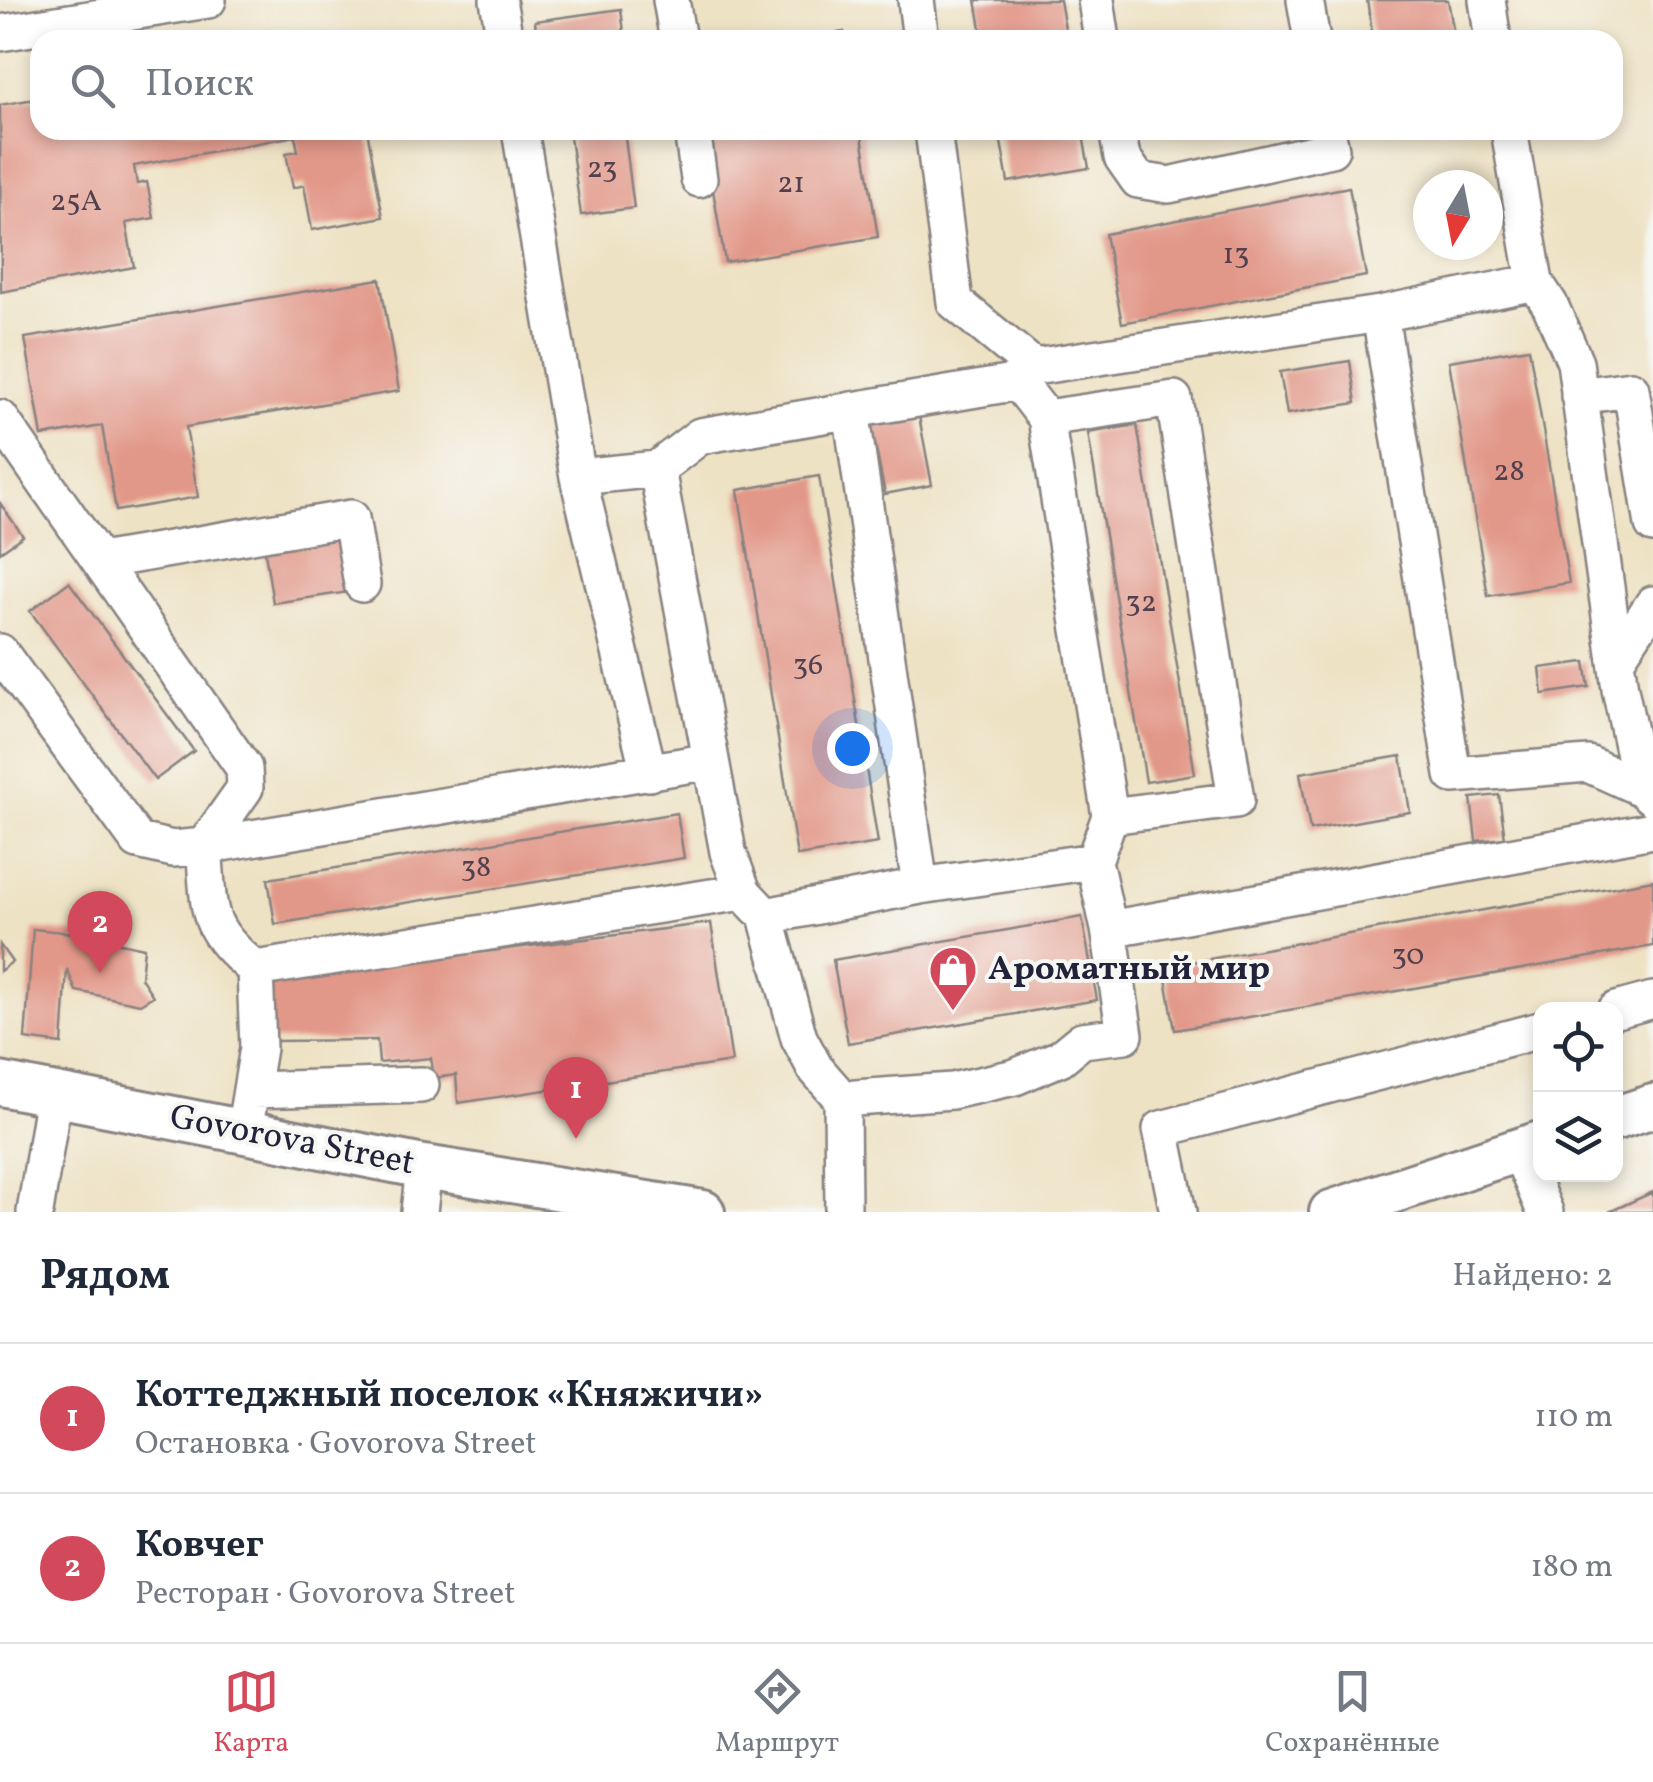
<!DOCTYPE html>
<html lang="ru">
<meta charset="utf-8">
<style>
body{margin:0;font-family:Vollkorn,serif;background:#f6f6f7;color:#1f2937}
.controls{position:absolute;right:30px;bottom:30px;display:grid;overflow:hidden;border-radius:20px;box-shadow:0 5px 15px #0003}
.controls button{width:90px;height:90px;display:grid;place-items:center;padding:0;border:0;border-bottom:2px solid #e0e1e3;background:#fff;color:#1f2937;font:50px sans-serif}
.compass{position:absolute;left:1413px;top:170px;width:90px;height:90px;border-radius:50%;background:#fff;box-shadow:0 5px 15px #0003;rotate:190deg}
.you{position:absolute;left:852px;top:748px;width:35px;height:35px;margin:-25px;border:8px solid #fff;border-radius:50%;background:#1a73e8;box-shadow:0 0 0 15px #1a73e833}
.badge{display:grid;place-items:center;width:65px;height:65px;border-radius:50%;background:#d1495b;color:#fff;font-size:32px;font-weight:700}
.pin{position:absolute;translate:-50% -82px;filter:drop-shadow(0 2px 5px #0008)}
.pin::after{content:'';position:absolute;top:52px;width:35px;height:30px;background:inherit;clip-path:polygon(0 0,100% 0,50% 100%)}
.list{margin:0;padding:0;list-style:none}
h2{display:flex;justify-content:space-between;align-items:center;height:130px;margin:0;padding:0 40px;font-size:42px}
h2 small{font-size:32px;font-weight:400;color:#747a83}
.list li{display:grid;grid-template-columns:65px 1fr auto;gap:30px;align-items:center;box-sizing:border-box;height:150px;padding:0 40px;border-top:2px solid #e0e1e3}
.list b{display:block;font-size:38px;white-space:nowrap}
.list p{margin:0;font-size:32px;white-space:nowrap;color:#747a83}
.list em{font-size:32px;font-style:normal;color:#747a83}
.icon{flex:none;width:55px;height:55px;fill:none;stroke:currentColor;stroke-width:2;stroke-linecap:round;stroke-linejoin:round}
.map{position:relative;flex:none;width:1653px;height:1212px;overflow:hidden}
.search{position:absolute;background:#fff;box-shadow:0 5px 15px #0003;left:30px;right:30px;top:30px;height:110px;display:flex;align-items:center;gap:25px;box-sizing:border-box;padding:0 35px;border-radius:30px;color:#747a83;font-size:38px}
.sheet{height:430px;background:#fff}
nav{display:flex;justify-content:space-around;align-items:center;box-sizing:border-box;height:140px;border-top:2px solid #e0e1e3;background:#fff;font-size:28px;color:#747a83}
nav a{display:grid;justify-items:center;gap:5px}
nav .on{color:#d1495b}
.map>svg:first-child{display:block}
.building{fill:#e29889}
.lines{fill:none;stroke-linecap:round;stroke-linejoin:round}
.minor-casing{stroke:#888280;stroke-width:40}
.major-casing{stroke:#888280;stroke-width:48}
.minor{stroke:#fff;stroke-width:35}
.major{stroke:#fff;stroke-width:42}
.labels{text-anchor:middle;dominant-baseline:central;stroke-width:8;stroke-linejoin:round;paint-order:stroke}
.number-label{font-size:30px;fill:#52404e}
.poi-label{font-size:35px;font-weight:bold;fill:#22223b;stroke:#f6f6f2;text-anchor:start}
.street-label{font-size:35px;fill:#22223b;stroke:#f6f6f2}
</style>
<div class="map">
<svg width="1653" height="1212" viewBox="0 0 1653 1212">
<rect width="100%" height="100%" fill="#f6f6f2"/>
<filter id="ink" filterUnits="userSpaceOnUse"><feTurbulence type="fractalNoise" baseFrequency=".01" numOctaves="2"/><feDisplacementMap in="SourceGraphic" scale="20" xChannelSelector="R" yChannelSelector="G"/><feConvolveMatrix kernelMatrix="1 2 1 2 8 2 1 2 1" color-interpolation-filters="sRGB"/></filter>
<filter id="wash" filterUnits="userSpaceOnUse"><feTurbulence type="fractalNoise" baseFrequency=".0048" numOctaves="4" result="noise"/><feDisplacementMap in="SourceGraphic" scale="40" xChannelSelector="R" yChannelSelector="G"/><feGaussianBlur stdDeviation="2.25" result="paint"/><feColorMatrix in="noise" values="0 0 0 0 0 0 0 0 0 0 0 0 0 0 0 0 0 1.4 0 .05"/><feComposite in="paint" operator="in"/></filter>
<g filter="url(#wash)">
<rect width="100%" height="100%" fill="#eee2c4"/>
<g id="blocks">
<path class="building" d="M976 0H1060L1067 40H983Z
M1367 0H1448L1455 40H1373Z
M621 9 625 40H537L535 21Z
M844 32 846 40H806V38Z
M40 98V130H367L383 217 312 230 304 185 293 188 286 153 298 151 295 136 134 166 137 184 147 182 154 218 126 223 134 267 1 292 0 105Z
M569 130H624L634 208 581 215Z
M703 130H861L878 237 725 262Z
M999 130H1082L1089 168 1008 182Z
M1349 187 1366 276 1122 323 1105 234Z
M380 279 399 391 186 427 198 497 116 511 102 426 42 436 25 338Z
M1529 348 1569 583 1488 596 1449 361Z
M1350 361 1356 403 1287 414 1280 372Z
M918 411 932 485 885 494 870 419Z
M1137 425 1195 774 1146 782 1088 433Z
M819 476 878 843 797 856 738 490Z
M0 503 23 536 0 552Z
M341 534 349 592 273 603 264 546Z
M69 582 194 751 155 780 30 611Z
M1585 662 1589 687 1543 694 1540 668Z
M1401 756 1410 812 1310 830 1300 773Z
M1499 795 1505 838 1476 841 1471 798Z
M677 813 684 858 275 924 268 879Z
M1653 880V946L1175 1030 1164 967Z
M1082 917 1097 1000 848 1043 833 960Z
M711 923 732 1062 458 1103 456 1075 434 1078 431 1058 379 1063 377 1040 272 1041 265 980Z
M33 929 73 933 144 948 141 978 153 996 140 1004 76 991 67 969 62 1044 25 1039Z
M0 945 12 962 0 971Z
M1653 1192V1212H1609Z"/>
</g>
</g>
<g filter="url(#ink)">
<use href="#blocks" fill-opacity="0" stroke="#888280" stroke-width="2.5"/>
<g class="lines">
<g class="minor-casing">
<path id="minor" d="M498 0 505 40
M671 0 678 40
M916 0 921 40
M1096 0 1102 40
M1305 0 1312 40
M1487 0 1493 40
M0 33 208 0
M520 130 578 477 657 469 700 436 1018 382 1034 367 1380 314 1535 282
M692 130 699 179
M933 130 955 302 1034 367
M1117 130 1122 157 1138 180 1169 185 1331 149 1327 130
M1509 130 1535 282 1550 305 1575 362 1620 689 1641 788 1653 798
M1380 314 1453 775 1588 764 1641 788
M1018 382 1046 418 1174 399 1236 800 1110 816 1094 861
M1579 396 1631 389 1653 525
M851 410 920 886
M0 418 244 768 245 788 204 846 173 849 138 841 0 652
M1046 418 1110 816
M657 469 728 852 743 892 758 908
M578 477 649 773
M100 561 351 518 362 584
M1616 660 1653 604
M255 969C202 925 210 911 204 846L711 761
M1616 1010 1653 1000
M251 1090 421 1085
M842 1099 952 1091 1015 1077 1060 1058 1082 1040 1125 1035 1109 929
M244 1132 258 1048 255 969 743 892
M1519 1150 1545 1212
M35 1212 54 1095
M419 1212 424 1167
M843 1212 842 1099 815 1068 799 1038 766 916 920 886 1094 861 1109 929 1653 830
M1178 1212 1161 1129 1540 1030"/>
</g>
<g class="major-casing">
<path id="major" d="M0 1084 424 1167 703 1212
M1616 1118 1653 1106
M1331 1212 1540 1143"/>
</g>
<use href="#minor" class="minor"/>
<use href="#major" class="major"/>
</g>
</g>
<defs>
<g id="shop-pin" transform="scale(2.5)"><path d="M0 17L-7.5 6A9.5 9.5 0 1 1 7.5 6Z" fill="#d1495b" stroke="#f6f6f2"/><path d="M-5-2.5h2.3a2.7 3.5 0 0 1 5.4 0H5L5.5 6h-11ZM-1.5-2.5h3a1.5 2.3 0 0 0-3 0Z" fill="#fff"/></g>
</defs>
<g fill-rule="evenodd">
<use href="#shop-pin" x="953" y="970"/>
</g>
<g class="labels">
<g class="number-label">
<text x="602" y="169">23</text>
<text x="791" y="184">21</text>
<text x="76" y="202">25А</text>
<text x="1236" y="255">13</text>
<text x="1509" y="472">28</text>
<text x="1141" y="603">32</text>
<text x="808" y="666">36</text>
<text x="476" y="868">38</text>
<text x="1408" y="956">30</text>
</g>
<g class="poi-label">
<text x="988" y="970">Ароматный мир</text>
</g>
<g class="street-label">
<text transform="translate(292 1141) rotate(11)">Govorova Street</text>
</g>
</g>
</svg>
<div class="controls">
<button><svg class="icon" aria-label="locate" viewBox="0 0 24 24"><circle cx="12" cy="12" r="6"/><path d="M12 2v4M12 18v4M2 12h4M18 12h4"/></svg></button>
<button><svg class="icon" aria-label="layers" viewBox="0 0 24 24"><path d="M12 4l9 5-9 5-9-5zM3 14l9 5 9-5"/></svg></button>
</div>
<svg class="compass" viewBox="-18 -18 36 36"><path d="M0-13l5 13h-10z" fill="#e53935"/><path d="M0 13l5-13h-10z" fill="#747a83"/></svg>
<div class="you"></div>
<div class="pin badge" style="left:576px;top:1139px">1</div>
<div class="pin badge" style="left:100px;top:973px">2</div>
<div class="search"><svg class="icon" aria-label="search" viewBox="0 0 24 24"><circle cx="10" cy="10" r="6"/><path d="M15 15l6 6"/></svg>Поиск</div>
</div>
<section class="sheet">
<h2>Рядом<small>Найдено: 2</small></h2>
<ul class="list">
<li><span class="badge">1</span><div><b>Коттеджный поселок «Княжичи»</b><p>Остановка · Govorova Street</p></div><em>110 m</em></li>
<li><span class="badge">2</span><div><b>Ковчег</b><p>Ресторан · Govorova Street</p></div><em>180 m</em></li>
</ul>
</section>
<nav>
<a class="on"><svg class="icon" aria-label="map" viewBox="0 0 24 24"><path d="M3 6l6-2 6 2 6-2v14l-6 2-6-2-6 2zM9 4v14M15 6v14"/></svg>Карта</a>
<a><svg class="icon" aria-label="directions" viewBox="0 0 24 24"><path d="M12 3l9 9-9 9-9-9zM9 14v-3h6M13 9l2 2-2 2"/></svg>Маршрут</a>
<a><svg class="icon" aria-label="saved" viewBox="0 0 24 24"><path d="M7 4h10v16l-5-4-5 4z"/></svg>Сохранённые</a>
</nav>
